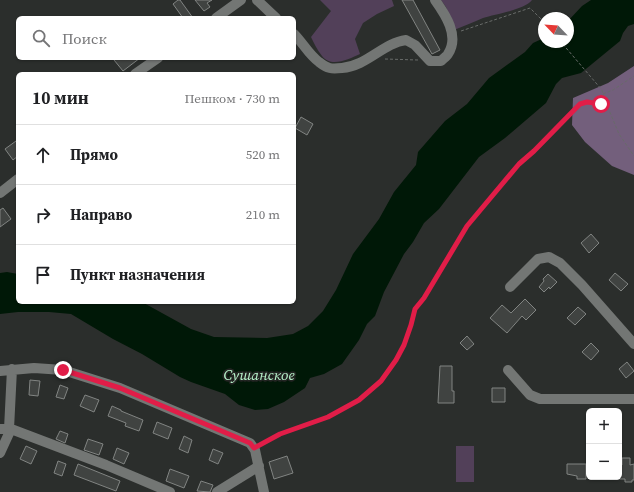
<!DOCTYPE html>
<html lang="ru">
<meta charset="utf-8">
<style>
body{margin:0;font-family:"Source Serif 4",serif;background:#f6f6f6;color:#202124}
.controls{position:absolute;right:12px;bottom:12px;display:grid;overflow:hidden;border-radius:6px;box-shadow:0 1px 3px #0004}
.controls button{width:36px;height:36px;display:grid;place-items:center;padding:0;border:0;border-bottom:1px solid #e0e0e0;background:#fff;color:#202124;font:20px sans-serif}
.compass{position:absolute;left:538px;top:12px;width:36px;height:36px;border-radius:50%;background:#fff;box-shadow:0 1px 3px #0004;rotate:295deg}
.stop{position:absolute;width:12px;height:12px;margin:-9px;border:3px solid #e11d48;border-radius:50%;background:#fff}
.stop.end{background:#e11d48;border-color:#fff;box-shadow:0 1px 4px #0008}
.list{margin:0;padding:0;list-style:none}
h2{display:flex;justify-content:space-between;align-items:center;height:52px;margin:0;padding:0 16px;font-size:17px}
h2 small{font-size:13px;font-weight:400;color:#757577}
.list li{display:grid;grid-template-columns:26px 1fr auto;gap:12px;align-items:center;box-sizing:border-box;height:60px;padding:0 16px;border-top:1px solid #e0e0e0}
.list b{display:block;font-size:15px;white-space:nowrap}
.list em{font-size:13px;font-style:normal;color:#757577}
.icon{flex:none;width:22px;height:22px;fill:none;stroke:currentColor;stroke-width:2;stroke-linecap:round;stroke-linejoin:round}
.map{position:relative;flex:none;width:634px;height:492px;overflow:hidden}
.search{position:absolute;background:#fff;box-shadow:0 1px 3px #0004;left:16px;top:16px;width:280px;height:44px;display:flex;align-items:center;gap:10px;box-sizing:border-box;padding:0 14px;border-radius:6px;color:#757577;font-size:15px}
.panel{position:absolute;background:#fff;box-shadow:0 1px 3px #0004;left:16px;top:72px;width:280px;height:232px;border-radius:6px}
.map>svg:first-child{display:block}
.green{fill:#524059}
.forest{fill:#735f7c}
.water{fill:#001807}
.building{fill:#404341;stroke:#818482}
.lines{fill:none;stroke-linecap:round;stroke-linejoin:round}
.path{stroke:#686b69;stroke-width:1;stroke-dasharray:3 2;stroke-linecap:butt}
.minor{stroke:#737674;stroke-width:10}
.route{stroke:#e11d48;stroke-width:5}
.labels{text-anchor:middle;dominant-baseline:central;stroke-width:3.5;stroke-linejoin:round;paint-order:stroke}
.water-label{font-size:15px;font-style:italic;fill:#b7f2ca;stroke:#222422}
</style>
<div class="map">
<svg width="634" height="492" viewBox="0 0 634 492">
<rect width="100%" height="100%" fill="#2b2e2c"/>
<path class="green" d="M320 0H392L394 6 377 14 363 23 355 39 360 54C349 59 331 68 322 56 317 50 314 43 311 37L331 11Z
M441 0H532C524 10 496 14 483 18 474 22 464 26 454 30L446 7Z
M456 446H474V482H456Z"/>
<path class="forest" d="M634 66V175L612 166 585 142 572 125 573 98 608 83Z"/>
<path class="water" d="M591 0H634V24L628 26 623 33 620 41 581 73 562 78 556 84 546 103 505 138 479 157 439 209 424 223 413 242 404 254 384 292 375 316 367 324 359 340 342 364 324 374 310 378 305 388 284 402 268 409 255 410 239 405 225 394 191 382 180 377 142 354 113 339 71 314 49 312H18L0 314V273L7 272 18 274V302H142L191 329 214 337 267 338 293 334 308 326 323 311 336 290 353 254 379 219 394 192 416 165 418 152 445 121 467 104 489 78 525 52 533 43 544 38V42H568V21L582 6Z"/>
<path class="building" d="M178 0H180L193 18H183L173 4Z
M195 0H212L207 3 210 7 204 11Z
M402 0H413L440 50 432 54Z
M117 58H140L123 71 114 60Z
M301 117 313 124 307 135 295 128Z
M16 141 18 145V156L13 160 5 149Z
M3 208 11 219 0 227V210Z
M591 234 599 243 589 253 581 243Z
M615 273 628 284 621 291 609 280Z
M548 274 557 282 550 289 549 287 544 292 539 287 544 281 543 279Z
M525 299 536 310 526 320 522 316 507 333 490 318 502 305 511 313Z
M578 307 586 314 575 325 567 318Z
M467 336 474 344 467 350 460 343Z
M591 343 599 351 591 360 582 352Z
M627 362 634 371 626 378 619 369Z
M440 366H452V391H454V403H438Z
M30 380 40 381 38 396 29 395Z
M60 385 68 388 64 399 56 397Z
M492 388H505V402H492Z
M85 395 99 400 94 412 80 406Z
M112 406 121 410V411L143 420 139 431 125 426 126 423 108 416Z
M157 422 172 428 168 439 153 433Z
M60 431 68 434 65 443 56 439Z
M184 436 192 440 188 453 179 449Z
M88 439 103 444 99 455 84 450Z
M26 446 37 451 31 464 20 459Z
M117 448 129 453 124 464 113 459Z
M213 449 223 453 218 464 209 460Z
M287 456 293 473 274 479 269 462Z
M622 458H630V465L634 464V480H632V482H625V479H619V465H622Z
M58 461 66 464 62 476 54 473Z
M78 464 120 481 116 491 74 475Z
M567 464H586V479H577V476L567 474Z
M170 469 189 476 184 488 166 481Z
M201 481 213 485 210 492 197 491Z"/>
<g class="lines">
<path class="path" d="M461 31 530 8 544 22
M385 59 418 60
M603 94 613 90 634 76
M604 98 619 134 634 156
M262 444 280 433 328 417 359 400 381 381 396 360 404 345 411 325 415 309 424 298 467 227 519 164 534 151 579 104 587 102 601 104 604 98 602 90 561 42"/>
<path class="minor" d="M257 0 276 18
M216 18 241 0
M294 34C303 43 309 55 319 62 328 69 331 69 342 68 367 66 383 43 406 40L415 45 430 61H441C443 59 447 56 448 54 460 36 445 14 435 0
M135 74 158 58
M0 193 18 179
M510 287 538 259 549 257 560 263 582 285 634 344
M508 370 530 395 540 399H634
M0 371 34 368 63 370 120 388 250 443 255 450 264 492
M0 429H11L106 465 170 492
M9 429 12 369
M0 453 11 429
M217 492 259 466"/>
</g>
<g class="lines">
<path class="route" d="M63 370 120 388 250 443 254 448 280 434 328 417 359 400 381 381 396 360 404 345 411 325 415 309 424 298 467 226 519 164 534 151 580 104 587 102 601 104"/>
</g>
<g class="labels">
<g class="water-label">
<text x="259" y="374">Сушанское</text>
</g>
</g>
</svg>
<div class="controls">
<button>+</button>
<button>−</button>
</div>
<svg class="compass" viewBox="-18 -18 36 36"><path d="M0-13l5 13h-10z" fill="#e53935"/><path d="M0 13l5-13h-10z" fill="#757577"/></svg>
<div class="stop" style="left:601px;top:104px"></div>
<div class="stop end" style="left:63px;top:370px"></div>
<div class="search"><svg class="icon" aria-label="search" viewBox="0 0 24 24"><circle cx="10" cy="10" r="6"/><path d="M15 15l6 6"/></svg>Поиск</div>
<section class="panel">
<h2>10 мин<small>Пешком · 730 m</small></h2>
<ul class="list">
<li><svg class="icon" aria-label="ahead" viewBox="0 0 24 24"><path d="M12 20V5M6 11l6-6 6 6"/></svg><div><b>Прямо</b></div><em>520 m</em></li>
<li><svg class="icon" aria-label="right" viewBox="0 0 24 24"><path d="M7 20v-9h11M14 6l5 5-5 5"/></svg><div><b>Направо</b></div><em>210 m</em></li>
<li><svg class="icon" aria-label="arrive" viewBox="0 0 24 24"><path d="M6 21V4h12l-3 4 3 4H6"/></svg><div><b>Пункт назначения</b></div></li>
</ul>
</section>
</div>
